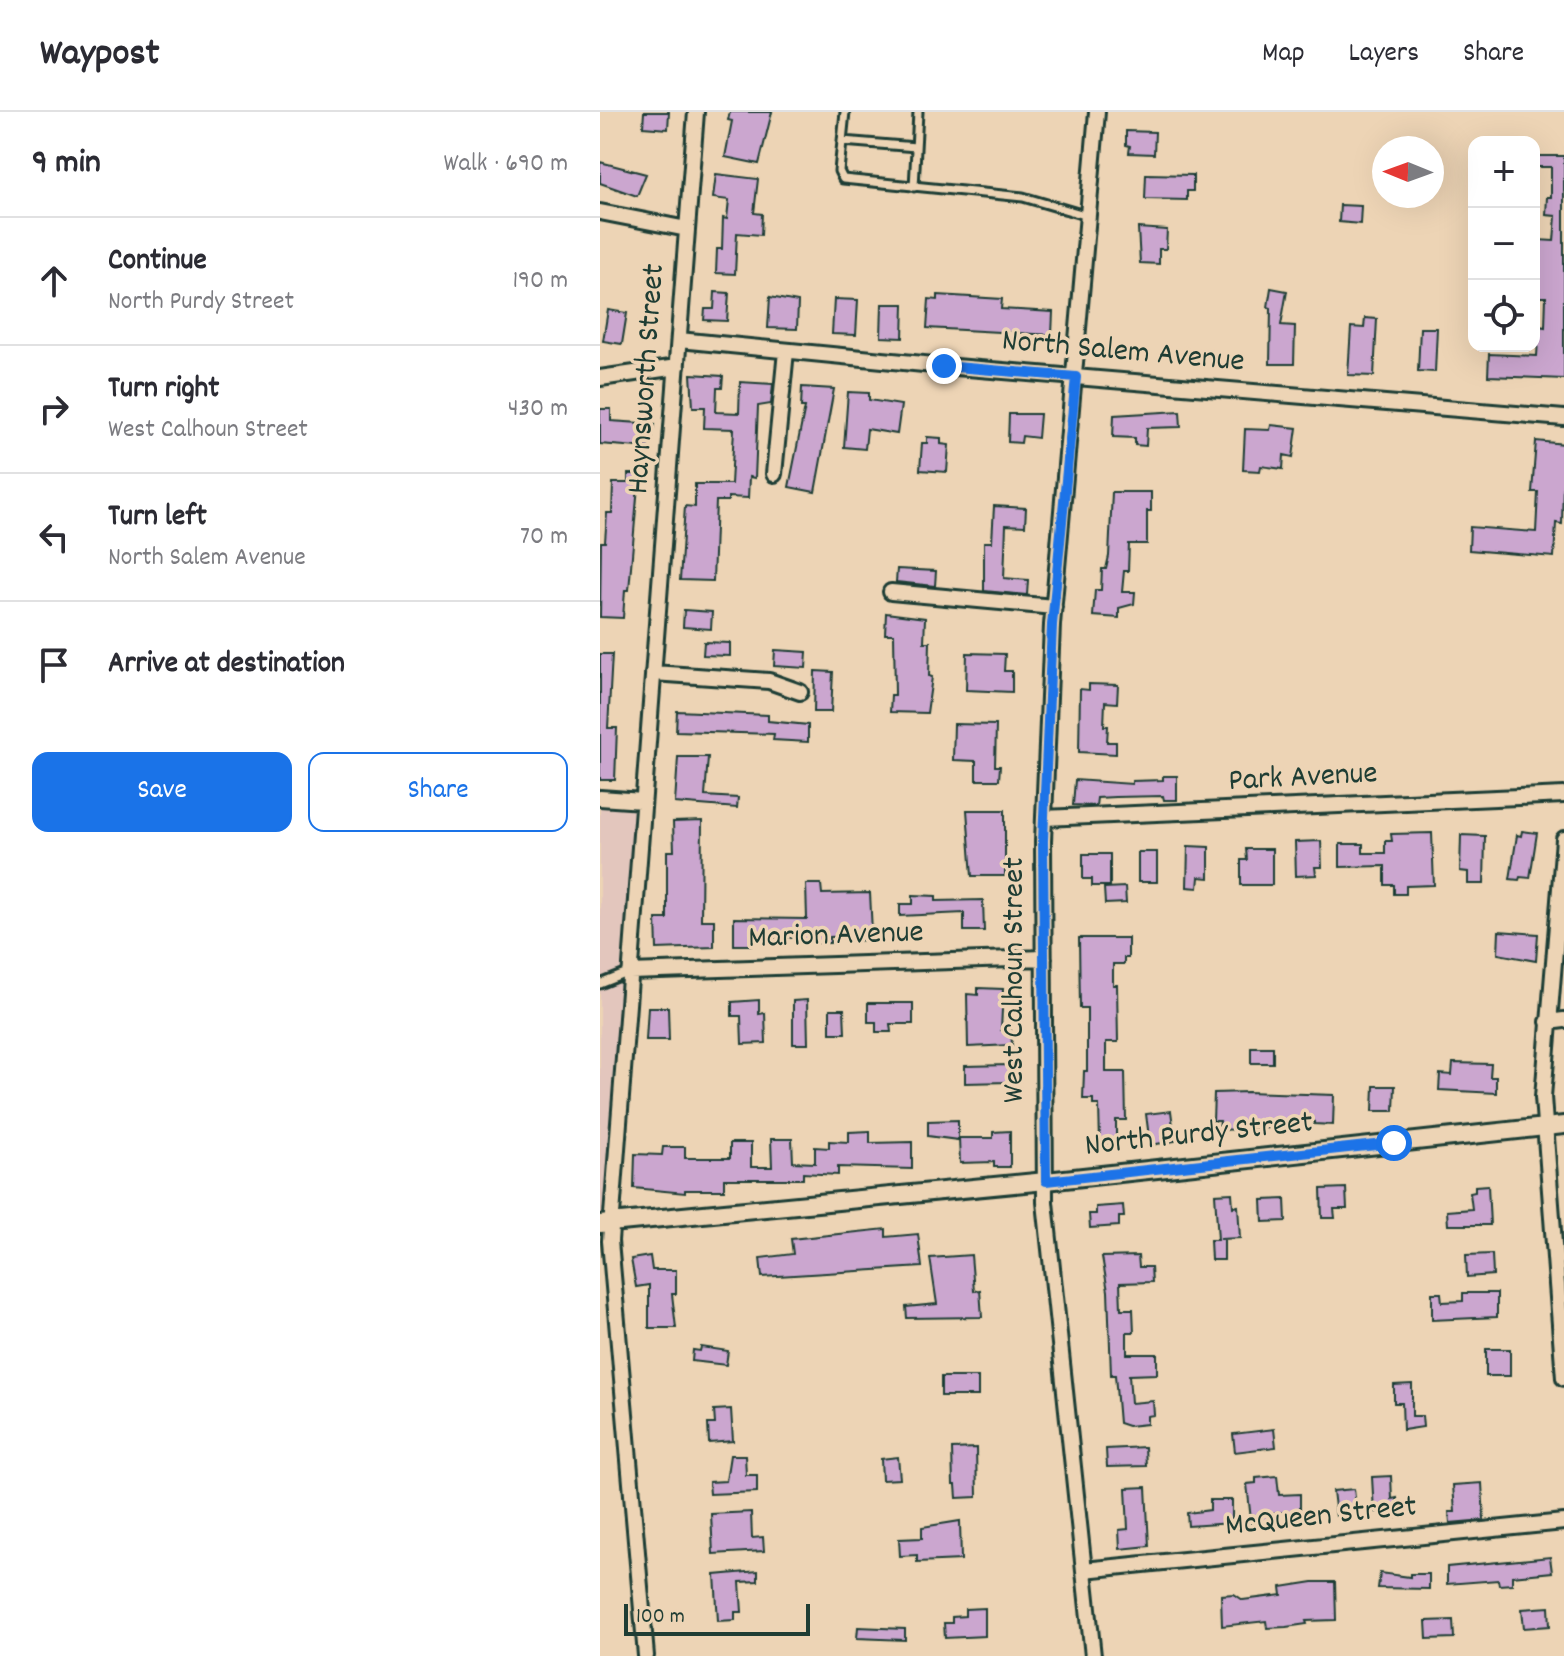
<!DOCTYPE html>
<meta charset="utf-8">
<style>
body{margin:0;font-family:Dekko,sans-serif;background:#f7f7f7;color:#2b2b33}
.controls{position:absolute;right:24px;top:24px;display:grid;overflow:hidden;border-radius:16px;box-shadow:0 8px 32px #0002}
.controls button{width:72px;height:72px;display:grid;place-items:center;padding:0;border:0;border-bottom:2px solid #e1e1e2;background:#fff;color:#2b2b33;font:40px sans-serif}
.compass{position:absolute;left:772px;top:24px;width:72px;height:72px;border-radius:50%;background:#fff;box-shadow:0 8px 32px #0002;rotate:271deg}
.scale{position:absolute;left:24px;bottom:20px;width:186px;box-sizing:border-box;padding-left:8px;border:4px solid #1f3d34;border-top:0;font-size:22px;line-height:28px;white-space:nowrap;color:#1f3d34;-webkit-text-stroke:6px #edd4b5;paint-order:stroke}
.stop{position:absolute;width:24px;height:24px;margin:-18px;border:6px solid #1a73e8;border-radius:50%;background:#fff}
.stop.end{background:#1a73e8;border-color:#fff;box-shadow:0 2px 8px #0008}
.list{margin:0;padding:0;list-style:none}
h2{display:flex;justify-content:space-between;align-items:center;height:104px;margin:0;padding:0 32px;font-size:34px}
h2 small{font-size:26px;font-weight:400;color:#7c7c81}
.list li{display:grid;grid-template-columns:52px 1fr auto;gap:24px;align-items:center;box-sizing:border-box;height:128px;padding:0 32px;border-top:2px solid #e1e1e2}
.list b{display:block;font-size:30px;white-space:nowrap}
.list p{margin:0;font-size:26px;white-space:nowrap;color:#7c7c81}
.list em{font-size:26px;font-style:normal;color:#7c7c81}
.actions{display:flex;gap:16px;padding:24px 32px}
.actions a{flex:1;padding:18px 0;border:2px solid #1a73e8;border-radius:16px;text-align:center;font-size:28px;color:#1a73e8}
.actions .main{background:#1a73e8;color:#fff}
.icon{flex:none;width:44px;height:44px;fill:none;stroke:currentColor;stroke-width:2;stroke-linecap:round;stroke-linejoin:round}
.map{position:relative;flex:none;width:964px;height:1544px;overflow:hidden}
header{display:flex;align-items:center;gap:48px;box-sizing:border-box;height:112px;padding:0 40px;background:#fff;border-bottom:2px solid #e1e1e2}
header strong{font-size:38px}
nav{display:flex;gap:44px;margin-inline-start:auto;font-size:28px}
main{display:flex}
aside{flex:1;background:#fff}
.map>svg:first-child{display:block}
.built{fill:#e3c6bd}
.building{fill:#cba6cf;stroke:#1f3d34;stroke-width:2}
.lines{fill:none;stroke-linecap:round;stroke-linejoin:round}
.service-casing{stroke:#1f3d34;stroke-width:13}
.minor-casing{stroke:#1f3d34;stroke-width:20}
.tertiary-casing{stroke:#1f3d34;stroke-width:22}
.service{stroke:#edd4b5;stroke-width:7}
.minor{stroke:#edd4b5;stroke-width:14}
.tertiary{stroke:#edd4b5;stroke-width:16}
.route{stroke:#1a73e8;stroke-width:10}
.labels{text-anchor:middle;dominant-baseline:central;stroke-width:7;stroke-linejoin:round;paint-order:stroke}
.street-label{font-size:32px;fill:#1f3d34;stroke:#edd4b5}
</style>
<header>
<strong>Waypost</strong>
<nav><a>Map</a><a>Layers</a><a>Share</a></nav>
</header>
<main>
<aside>
<h2>9 min<small>Walk · 690 m</small></h2>
<ul class="list">
<li><svg class="icon" aria-label="ahead" viewBox="0 0 24 24"><path d="M12 20V5M6 11l6-6 6 6"/></svg><div><b>Continue</b><p>North Purdy Street</p></div><em>190 m</em></li>
<li><svg class="icon" aria-label="right" viewBox="0 0 24 24"><path d="M7 20v-9h11M14 6l5 5-5 5"/></svg><div><b>Turn right</b><p>West Calhoun Street</p></div><em>430 m</em></li>
<li><svg class="icon" aria-label="left" viewBox="0 0 24 24"><path d="M17 20v-9H6M10 6l-5 5 5 5"/></svg><div><b>Turn left</b><p>North Salem Avenue</p></div><em>70 m</em></li>
<li><svg class="icon" aria-label="arrive" viewBox="0 0 24 24"><path d="M6 21V4h12l-3 4 3 4H6"/></svg><div><b>Arrive at destination</b></div></li>
</ul>
<div class="actions"><a class="main">Save</a><a>Share</a></div>
</aside>
<div class="map">
<svg width="964" height="1544" viewBox="0 0 964 1544">
<rect width="100%" height="100%" fill="#edd4b5"/>
<filter id="ink" filterUnits="userSpaceOnUse"><feTurbulence type="fractalNoise" baseFrequency=".0125" numOctaves="2"/><feDisplacementMap in="SourceGraphic" scale="16" xChannelSelector="R" yChannelSelector="G"/><feConvolveMatrix kernelMatrix="1 2 1 2 8 2 1 2 1" color-interpolation-filters="sRGB"/></filter>
<g filter="url(#ink)">
<path class="built" d="M0 686 43 689 12 1097 0 1112Z"/>
<path class="building" d="M44 0H69L68 17 43 15Z
M130 0H172L159 52 125 45 132 9 128 8Z
M526 19 555 20 554 42 529 41 530 34 526 33Z
M934 44H964V267L888 264 889 242 937 244 939 214 945 215 946 185H936L938 128 954 129 956 104 946 103 947 85H951V55H934Z
M0 50 46 62 37 84 0 71Z
M116 62 158 67 154 101 162 102 161 123 137 121 135 162 116 161 117 137H122L123 106 127 107 129 88 113 86Z
M546 62 593 63V79H587V88L545 87Z
M740 93 761 94 760 112 739 110Z
M538 116 567 118 566 137H559V152L540 151Z
M671 176 687 179 681 213 695 214 694 252H670L671 196 668 195Z
M115 180 129 181 127 209 104 208 105 197H114Z
M338 183 402 187 401 197 453 200 452 223 327 216 329 187 338 188Z
M170 185 198 190 197 217 168 216Z
M234 187 258 188 256 223 232 222Z
M282 192H304L303 226 281 225Z
M8 198 27 201 22 232 3 229Z
M765 206 777 207 774 264 748 263 751 215 764 216Z
M820 216H837L835 260 818 259Z
M91 262 123 264 122 276H117L116 300 139 301 140 270 173 272 171 292 158 294 155 366 149 365 148 386 128 385V389H116L113 469 80 468 85 394 95 395V372H131L134 317 104 316 105 295H93Z
M202 275 234 277 215 380 189 375 205 295H201Z
M248 280 269 281V288L301 293 297 322 267 317 265 337 244 335Z
M0 297H11V309L55 312 50 336 0 332Z
M580 299 581 315 547 316 546 334 535 333V326L513 325 514 303Z
M409 302H440L438 326 422 324 421 331 408 330Z
M671 313 697 316 693 345 684 343 683 357 661 354 660 359 643 358 645 317 670 318Z
M327 325 341 326V332L349 333 347 360 320 358 322 331H327Z
M936 329 964 332 962 412 956 411 954 445 869 438 870 415 936 420 938 380H932Z
M28 362H39L29 478H25L23 506 0 505 1 430H5L7 401H12L13 371H28Z
M512 380H551V399H547V432H529L528 459H524L522 480H535L534 492 519 496V506L493 504 495 478H501L502 457H506L509 444Z
M394 394 426 396 425 414 406 413 404 466 428 468 427 483 384 479V430H392Z
M297 457 336 459 335 474 296 470Z
M84 498 112 500 111 517 83 515Z
M286 501 325 506 324 530H330L329 564 332 565 327 601 290 600 291 583H295L294 522H285Z
M104 530 130 531V544L103 543Z
M175 538 207 540 206 556 174 554Z
M367 541 405 542 404 559H412V580L366 578Z
M0 542H12L8 616H17L15 668H0Z
M215 559 233 560 231 600H214Z
M489 572 518 573 517 591 505 590 504 614H508L507 630H516V642L479 640 480 577 489 578Z
M77 599 168 603V609L208 613V630L173 628 174 622 76 619Z
M354 612 396 613 395 654H400L399 668H376V649L353 648Z
M78 645H108L105 684 138 686 137 696 75 691Z
M563 664H577V688H564L563 684 515 685 497 686 496 694 473 693 475 668 532 672V669L563 668Z
M367 698H405V764H372Z
M102 709 101 808H114V835L57 837 56 807H67V739H74L73 710Z
M922 719 937 721 930 766 920 765 919 768 910 767 917 723 921 724Z
M832 721 834 773 806 774V782H794V773H785V754L740 755V732H763V741H785V729H792L791 722Z
M861 723 885 724 884 772H868V760L860 759Z
M721 729 722 755H715L716 763 696 764 695 730Z
M588 734 609 735V766L599 765 598 776 587 775Z
M646 737H672V773H641V748H647Z
M538 740H557V770H538Z
M483 742H510V774H492V767H483Z
M206 772H221L222 782 270 781 272 820H266V828L254 829V824L230 825V831H201V826L152 825V833H134V806L207 807Z
M525 775 526 791 505 792 504 776Z
M313 783 336 784V789L383 788 384 819H364V801L300 804V792H313Z
M899 819 938 822 936 849 898 842Z
M479 826H528V846H524V852H513V873H517L518 930H506V960H525L526 1008H516V1030L500 1031 499 993H493V987H483L484 959H487V896H480Z
M378 876 403 877 401 918H411L412 933 368 935 367 882 378 883Z
M159 888V902L165 901 166 931 142 932 141 904H132V890Z
M207 888 208 932H193V889Z
M268 891H313V912H290L291 920H276V910H268Z
M48 895H68L69 928H46Z
M230 897H244L245 921H230Z
M651 935H673V951H651Z
M853 951 891 952 890 965H896V981L839 978 840 962 852 963Z
M409 953V970L365 971V954Z
M774 974H795L794 999H773Z
M648 980 734 983 733 1013 714 1012V1009H668V1016L619 1018 620 1009H613L614 981Z
M571 999 575 1029 550 1033 546 1002Z
M358 1008V1028L328 1024V1009Z
M270 1019V1031L312 1030V1057L238 1055V1063L203 1061V1067H124V1078H85V1081L34 1076 35 1042 62 1043 63 1035H85V1046H130V1031H151V1055H172L171 1027H192L193 1050 215 1051V1035L229 1036V1029L249 1030V1020Z
M410 1019V1055H394V1050L360 1051 359 1026H393V1020Z
M888 1073 890 1113H848L847 1099 872 1097 870 1081 875 1080V1074Z
M746 1076 747 1097H734L735 1106H722L721 1077Z
M632 1081 633 1095 638 1094 640 1126 620 1127H624V1148H611L610 1128H618L615 1082Z
M685 1087 686 1109 663 1110 662 1088Z
M523 1093 524 1105H519V1114L490 1116 489 1102H496V1095Z
M286 1117V1125L318 1122 322 1155 162 1165 160 1146 193 1142 191 1127Z
M892 1142 893 1163 867 1165 866 1143Z
M371 1143 374 1179 380 1178 382 1205 307 1206 306 1195 337 1192 330 1146Z
M50 1144 52 1158H76V1182H72L76 1216H49V1173L36 1175 31 1147Z
M538 1144 539 1155H551L552 1170 520 1171 521 1197H533L534 1220H527V1242H557V1262L529 1263 531 1291 553 1289 554 1303 547 1304V1312L528 1314 519 1311 515 1263H511L508 1179 502 1145Z
M832 1181H841L842 1190 863 1189V1181H897V1205L832 1208Z
M101 1235 128 1239 126 1253 92 1249 93 1238 100 1239Z
M886 1237H910V1264H886Z
M341 1265H378V1284H341Z
M812 1272V1304H822L823 1315 803 1318 802 1291H794V1273Z
M131 1297 133 1329 109 1331 108 1312H115L114 1298Z
M674 1317 676 1335 635 1340 633 1322Z
M545 1335 546 1354 507 1355 506 1337Z
M376 1336 377 1385 357 1386 356 1373H353L352 1337Z
M130 1343H145L146 1363H157V1380L110 1382 109 1370 126 1369Z
M298 1345 300 1367 282 1368 281 1347Z
M677 1364 679 1383 700 1382V1400L672 1401 674 1414 652 1417 647 1372 656 1371V1366Z
M791 1364 792 1387 797 1386 798 1405 788 1406 787 1400H774L772 1365Z
M882 1371 884 1408 850 1411 849 1400H855L853 1373Z
M546 1375 549 1434 520 1437 519 1418 528 1417 526 1376Z
M754 1377 757 1402 736 1404 733 1379Z
M610 1388H632V1411L588 1414 587 1401 610 1398Z
M151 1400 152 1426 163 1425 164 1439 113 1442 111 1402Z
M360 1409 361 1448 317 1450V1443L300 1444 299 1427 322 1426V1415Z
M950 1445 952 1460 912 1464V1472L899 1473 898 1468 847 1472V1455Z
M158 1459V1469L140 1470 142 1500H135V1508L118 1509 115 1463Z
M780 1461 810 1465V1462H829V1477L778 1476Z
M713 1470H735L736 1508 706 1509 707 1512 686 1515 667 1516 666 1509 622 1514 621 1483 634 1482 643 1488 682 1483 681 1475Z
M949 1495 950 1514 924 1516 922 1497Z
M385 1496V1524L345 1526 344 1511H352V1505L365 1504V1497Z
M853 1508 854 1526 827 1527 826 1509Z
M258 1515 305 1517V1528L257 1526Z"/>
<g class="lines">
<g class="service-casing">
<path id="service" d="M245 0 239 59 243 67 423 85 488 104
M242 29 316 35
M314 75 318 0
M0 872 30 860"/>
</g>
<g class="minor-casing">
<path id="minor" d="M0 100 87 117
M79 228 344 254 964 306
M0 266 77 255
M174 362 186 239
M291 480 454 495
M53 561 169 569 200 580
M0 686 43 689
M444 706 964 683
M964 727 943 985 964 1266
M30 860 444 846
M948 910 964 908
M484 1458 964 1410
M46 1544 10 1129 96 0
M493 1544 445 1090 443 729 452 513 497 0"/>
</g>
<g class="tertiary-casing">
<path id="tertiary" d="M0 1112 446 1069 964 1013"/>
</g>
<use href="#service" class="service"/>
<use href="#minor" class="minor"/>
<use href="#tertiary" class="tertiary"/>
</g>
</g>
<g class="lines" filter="url(#ink)">
<path class="route" d="M344 254 476 265 452 513 443 729 446 1069 794 1031"/>
</g>
<g class="labels">
<g class="street-label">
<text transform="translate(523 241) rotate(5)">North Salem Avenue</text>
<text transform="translate(48 267) rotate(-86)">Haynsworth Street</text>
<text transform="translate(703 667) rotate(-3)">Park Avenue</text>
<text transform="translate(236 825) rotate(-2)">Marion Avenue</text>
<text transform="translate(416 868) rotate(-90)">West Calhoun Street</text>
<text transform="translate(599 1024) rotate(-6)">North Purdy Street</text>
<text transform="translate(721 1406) rotate(-6)">McQueen Street</text>
</g>
</g>
</svg>
<div class="controls">
<button>+</button>
<button>−</button>
<button><svg class="icon" aria-label="locate" viewBox="0 0 24 24"><circle cx="12" cy="12" r="6"/><path d="M12 2v4M12 18v4M2 12h4M18 12h4"/></svg></button>
</div>
<svg class="compass" viewBox="-18 -18 36 36"><path d="M0-13l5 13h-10z" fill="#e53935"/><path d="M0 13l5-13h-10z" fill="#7c7c81"/></svg>
<div class="scale">100 m</div>
<div class="stop" style="left:794px;top:1031px"></div>
<div class="stop end" style="left:344px;top:254px"></div>
</div>
</main>
